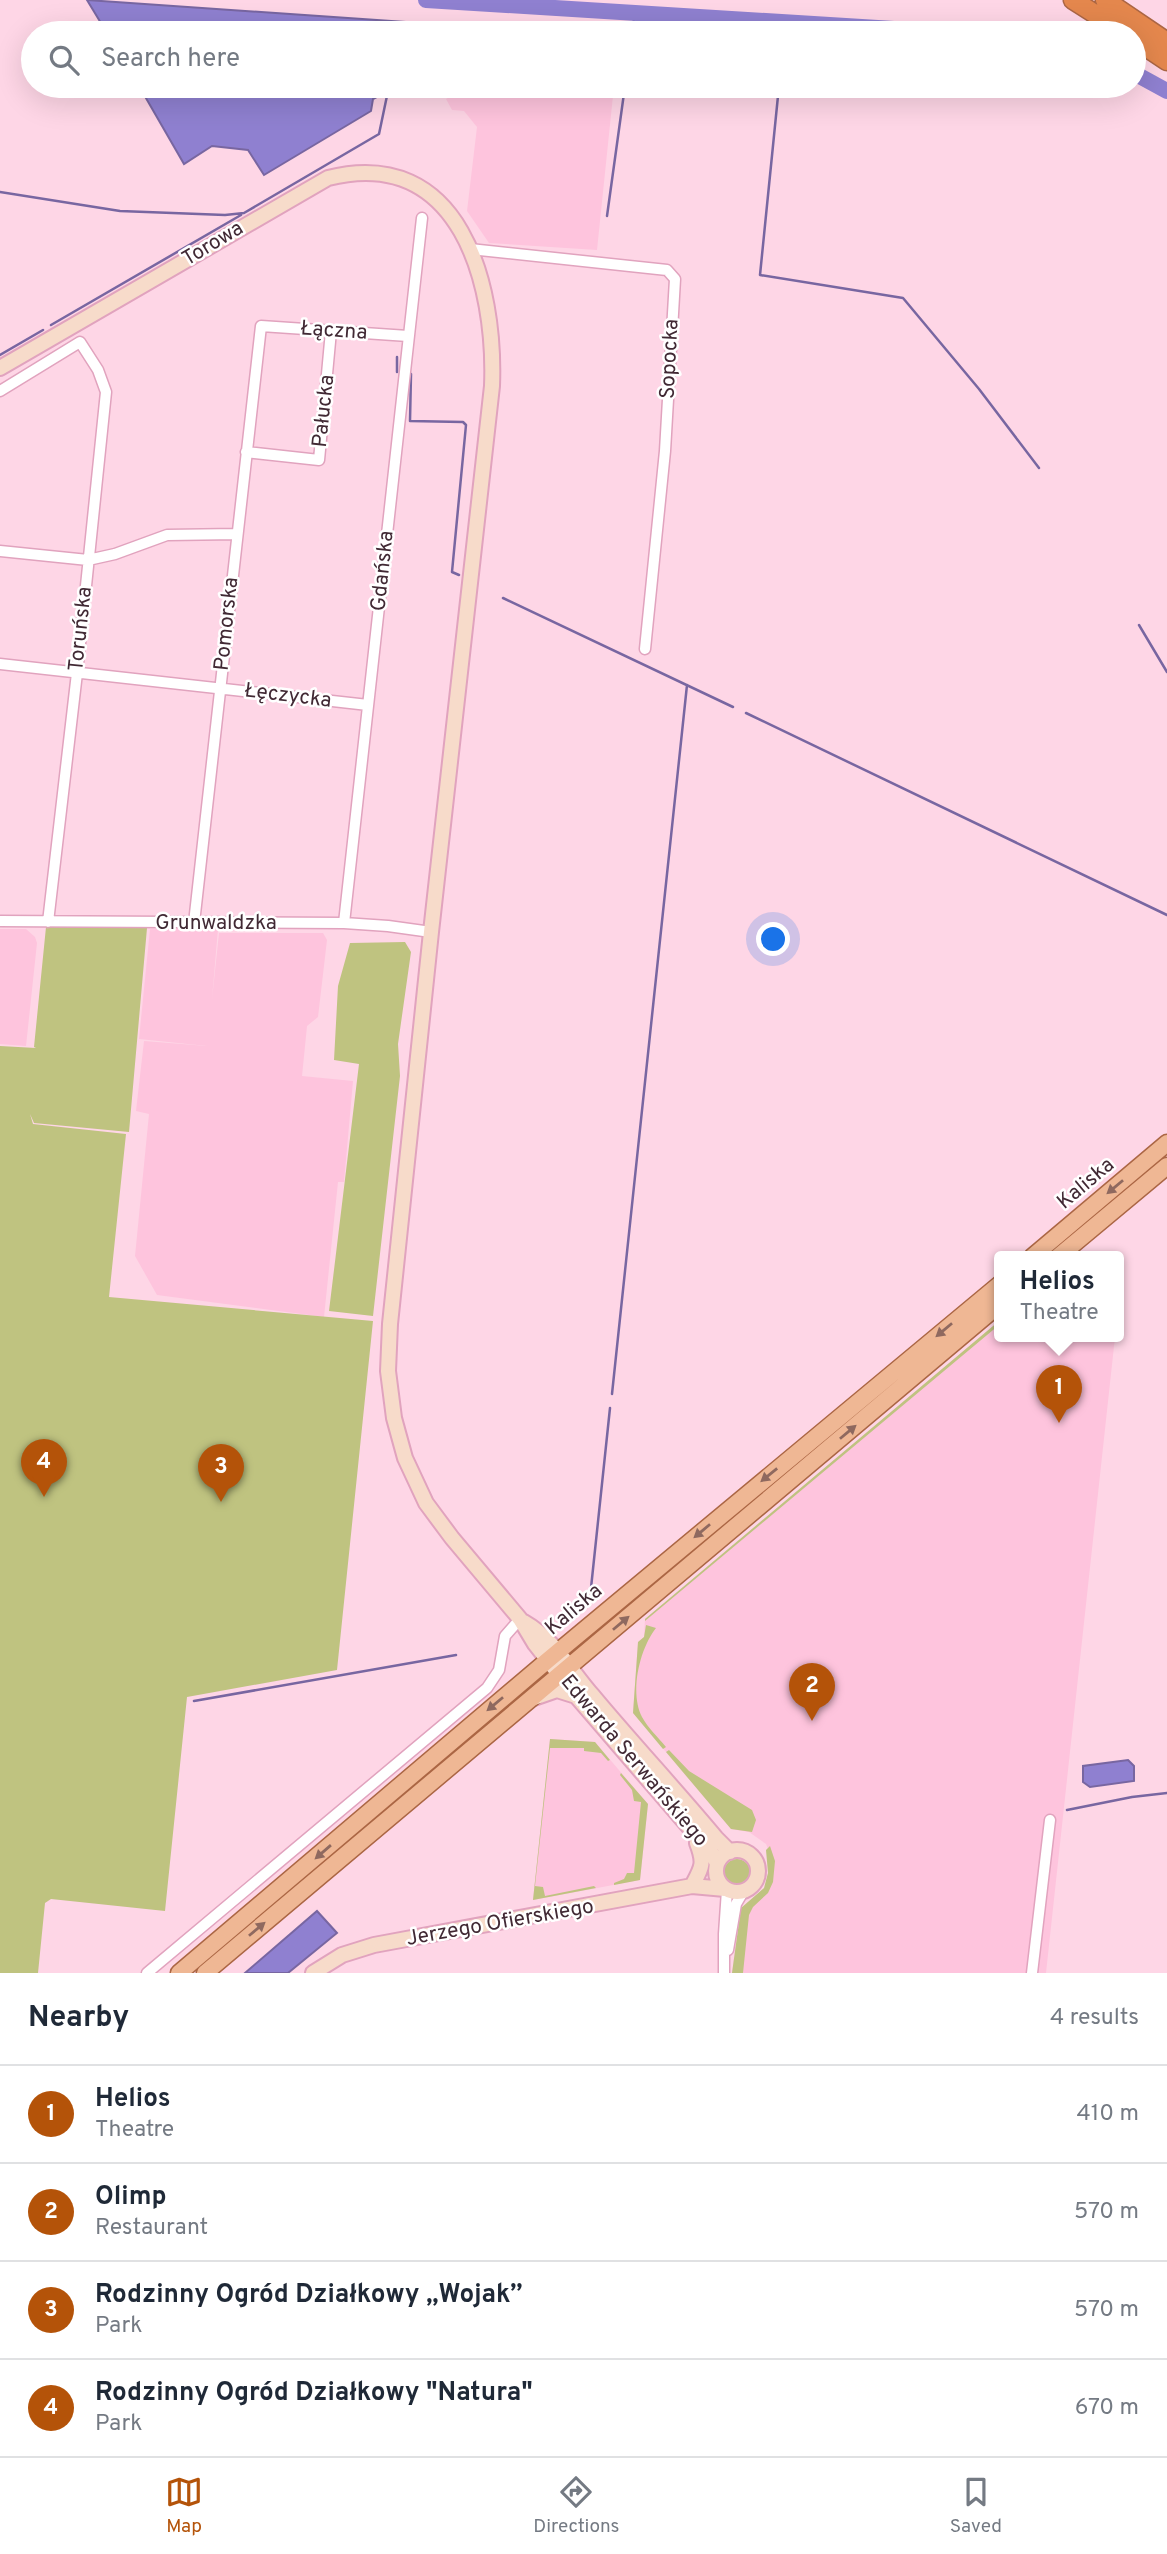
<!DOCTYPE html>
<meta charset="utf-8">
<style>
body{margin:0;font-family:Overpass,sans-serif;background:#f6f6f7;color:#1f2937}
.you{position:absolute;left:774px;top:940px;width:24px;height:24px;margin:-18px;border:5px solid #fff;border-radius:50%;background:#1a73e8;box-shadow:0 0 0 10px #1a73e833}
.badge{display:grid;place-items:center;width:46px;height:46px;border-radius:50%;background:#b45309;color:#fff;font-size:23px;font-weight:700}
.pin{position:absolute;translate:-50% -58px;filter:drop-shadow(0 2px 4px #0008)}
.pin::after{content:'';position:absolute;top:37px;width:24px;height:21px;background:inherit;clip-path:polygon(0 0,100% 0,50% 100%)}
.popup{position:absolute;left:994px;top:1251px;width:130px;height:91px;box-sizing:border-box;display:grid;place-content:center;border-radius:7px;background:#fff;filter:drop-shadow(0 2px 5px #0005);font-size:23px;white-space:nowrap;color:#747a83}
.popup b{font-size:26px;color:#1f2937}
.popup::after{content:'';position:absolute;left:50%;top:100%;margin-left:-14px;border:14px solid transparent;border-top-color:#fff}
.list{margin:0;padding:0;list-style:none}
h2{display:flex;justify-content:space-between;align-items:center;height:91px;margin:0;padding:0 28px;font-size:30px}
h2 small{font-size:23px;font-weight:400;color:#747a83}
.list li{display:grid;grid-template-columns:46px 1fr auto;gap:21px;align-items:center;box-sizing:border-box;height:98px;padding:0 28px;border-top:2px solid #e0e1e3}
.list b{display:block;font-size:26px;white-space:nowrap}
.list p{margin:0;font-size:23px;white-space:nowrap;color:#747a83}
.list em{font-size:23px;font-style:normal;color:#747a83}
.icon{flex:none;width:38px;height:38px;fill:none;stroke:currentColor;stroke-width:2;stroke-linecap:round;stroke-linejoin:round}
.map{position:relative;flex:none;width:1167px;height:1973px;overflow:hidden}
.search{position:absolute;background:#fff;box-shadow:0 7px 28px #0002;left:21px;right:21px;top:21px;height:77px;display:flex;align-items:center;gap:18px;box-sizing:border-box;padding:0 24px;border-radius:38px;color:#747a83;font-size:26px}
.sheet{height:483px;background:#fff}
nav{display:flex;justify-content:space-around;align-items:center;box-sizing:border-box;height:98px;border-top:2px solid #e0e1e3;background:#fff;font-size:19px;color:#747a83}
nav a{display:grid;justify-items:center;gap:4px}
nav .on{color:#b45309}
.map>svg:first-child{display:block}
.built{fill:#fec4dd}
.green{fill:#bfc380}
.water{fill:#8f80d0;stroke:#7866a1;stroke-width:2}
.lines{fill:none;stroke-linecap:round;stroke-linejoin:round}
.stream{stroke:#7866a1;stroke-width:2.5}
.river{stroke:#8f80d0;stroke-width:16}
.street-casing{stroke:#e1a3be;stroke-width:13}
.secondary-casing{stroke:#e1a3be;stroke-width:18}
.primary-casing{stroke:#ab6644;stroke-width:19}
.highway-casing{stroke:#ab6644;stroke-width:21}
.street{stroke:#fff;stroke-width:10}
.secondary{stroke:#f7dbca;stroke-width:14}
.primary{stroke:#efb794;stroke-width:16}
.highway{stroke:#e4874d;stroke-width:18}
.oneway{fill:#8f695f}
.labels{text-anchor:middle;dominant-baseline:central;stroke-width:5;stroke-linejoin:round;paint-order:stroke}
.street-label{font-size:21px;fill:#412934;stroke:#fff}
</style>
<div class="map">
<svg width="1167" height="1973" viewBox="0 0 1167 1973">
<rect width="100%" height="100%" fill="#fed6e6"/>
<path class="built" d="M466 86H614L597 250 489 243 467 211 477 127 464 111 452 110 446 99Z
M0 929H26L35 937 37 943 26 1046 0 1044Z
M150 929H218L212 999 219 933H323L327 940 318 1017 307 1026 302 1076 353 1081 344 1182H338L324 1317 157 1295 135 1256 149 1114 136 1111 144 1041 207 1046 139 1039Z
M999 1321 1000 1337H1115L1046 1973H732L740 1908 752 1903 767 1889 771 1856 766 1844 749 1832 731 1829 633 1713 638 1642 644 1637 645 1619Z
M550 1739 595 1742 648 1804 640 1880 533 1900Z"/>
<path class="green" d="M46 927 147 928 129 1132 34 1123 30 1114 33 1124 126 1134 109 1297 373 1321 337 1670 187 1697 165 1911 51 1899 45 1903 38 1973H0V1046L36 1048 34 1047Z
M405 942 411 952 398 1044 400 1076 373 1316 329 1311 359 1064 334 1060 338 986 350 943Z
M999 1321V1325L645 1621V1619Z
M646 1625 656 1628C640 1648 629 1692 642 1717 648 1728 658 1737 666 1747L663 1749 633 1713 638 1642 644 1637Z
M550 1739 595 1742 610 1760 608 1761 601 1753 584 1751V1748H550L535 1886 543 1887 545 1896 594 1886 596 1888 533 1900Z
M669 1750 689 1771 752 1810 756 1820 752 1832 731 1829 666 1752Z
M621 1773 648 1804 640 1880 614 1885V1883L624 1879 627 1873H634L641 1802 634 1801 632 1790 620 1775Z
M770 1846 775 1861 773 1882 768 1893 753 1907 749 1915 743 1973H732L741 1908 764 1888 768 1873 766 1850Z
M724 1872a13 13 0 1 1 26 0a13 13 0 1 1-26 0Z"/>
<path class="water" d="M87 0 492 28 493 33H107Z
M139 86H397L373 99 371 111 264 175 248 150 212 146 184 164Z
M1128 1760 1134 1766V1781L1090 1787 1083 1782V1766Z
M317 1911 337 1933 288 1973H245Z"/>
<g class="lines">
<path class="stream" d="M632 33 635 13
M784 33 785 25
M779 86 760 275 903 298 979 389 1039 468
M0 192 120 211 225 215 244 213 379 134 388 91
M607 216 625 86
M51 325 241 215
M0 355 43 330
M397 357V372
M411 374 410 421 463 422 466 425 452 572 459 575
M503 598 733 707
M1139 625 1167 672
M746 713 1167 915
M612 1394 687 685
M591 1588 610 1408
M194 1701 456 1655
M1067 1810 1132 1797 1167 1793"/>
<path class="river" d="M426 0 958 33
M1134 73 1167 91"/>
<g class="street-casing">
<path id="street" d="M470 249 667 270 675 279 665 451 645 649
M0 391 80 342 98 370 106 392 77 673 48 922
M246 452 319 460 331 331
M0 551 88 560 115 554 167 535 237 534
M0 664 368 705
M0 921 344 923 388 926 431 932
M194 923 261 326 408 336
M344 923 422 218
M728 1950 736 1904 743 1892
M147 1973 487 1688 499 1670 505 1636 520 1619
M724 1973V1934L727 1890
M1032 1973 1050 1820"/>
</g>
<g class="secondary-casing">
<path id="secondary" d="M0 368 328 178C460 145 496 284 492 386L431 932 390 1324 388 1371 394 1418 405 1458 426 1503 452 1538 520 1619 535 1644 576 1696 713 1855 717 1864
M524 1622C554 1639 570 1670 593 1696 633 1744 676 1790 716 1838L730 1852
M534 1698 557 1690 576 1696
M716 1871a21 21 0 1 1 42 0a21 21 0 1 1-42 0Z
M692 1886C702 1867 705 1864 697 1843
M313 1973 342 1955 374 1945 692 1886 725 1889"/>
</g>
<g class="primary-casing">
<path id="primary" d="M1032 1257 1167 1143
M1058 1257 1167 1166
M179 1973 548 1660 1000 1284
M205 1973 1000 1304"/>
</g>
<g class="highway-casing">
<path id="highway" d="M1073 0 1125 33
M1105 0 1167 42
M1134 39 1167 61"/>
</g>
<use href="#street" class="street"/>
<use href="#secondary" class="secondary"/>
<use href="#primary" class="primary"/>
<use href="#highway" class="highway"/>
</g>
<defs><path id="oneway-solid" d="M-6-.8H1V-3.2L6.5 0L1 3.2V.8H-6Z" transform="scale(1.75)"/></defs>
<g class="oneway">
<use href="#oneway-solid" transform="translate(1115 1187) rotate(140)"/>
<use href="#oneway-solid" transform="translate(944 1330) rotate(140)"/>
<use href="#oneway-solid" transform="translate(848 1432) rotate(-40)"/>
<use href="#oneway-solid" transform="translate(769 1475) rotate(141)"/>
<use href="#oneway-solid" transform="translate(702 1531) rotate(140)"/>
<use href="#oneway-solid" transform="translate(621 1623) rotate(-40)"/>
<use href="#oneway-solid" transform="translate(495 1704) rotate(140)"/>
<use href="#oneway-solid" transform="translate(323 1852) rotate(139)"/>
<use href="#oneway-solid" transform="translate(257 1929) rotate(-40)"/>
</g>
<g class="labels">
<g class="street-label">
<text transform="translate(213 244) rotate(-31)">Torowa</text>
<text transform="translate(334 331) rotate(4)">Łączna</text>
<text transform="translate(670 359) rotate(-87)">Sopocka</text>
<text transform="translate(324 411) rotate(-84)">Pałucka</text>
<text transform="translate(383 571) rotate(-84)">Gdańska</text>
<text transform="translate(227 624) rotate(-84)">Pomorska</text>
<text transform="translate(81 629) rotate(-84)">Toruńska</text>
<text transform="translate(288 696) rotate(7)">Łęczycka</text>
<text x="216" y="923">Grunwaldzka</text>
<text transform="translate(1086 1184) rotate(-40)">Kaliska</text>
<text transform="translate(574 1610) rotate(-40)">Kaliska</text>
<text transform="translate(634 1761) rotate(50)">Edwarda Serwańskiego</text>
<text transform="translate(500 1923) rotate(-10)">Jerzego Ofierskiego</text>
</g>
</g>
</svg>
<div class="you"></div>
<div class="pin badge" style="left:1059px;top:1423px">1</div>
<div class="popup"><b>Helios</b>Theatre</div>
<div class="pin badge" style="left:812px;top:1721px">2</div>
<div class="pin badge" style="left:221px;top:1502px">3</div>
<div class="pin badge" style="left:44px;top:1497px">4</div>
<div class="search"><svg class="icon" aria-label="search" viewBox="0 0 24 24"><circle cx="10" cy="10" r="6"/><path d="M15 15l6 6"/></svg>Search here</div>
</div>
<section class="sheet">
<h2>Nearby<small>4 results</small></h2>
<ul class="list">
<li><span class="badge">1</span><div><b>Helios</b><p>Theatre</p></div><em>410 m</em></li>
<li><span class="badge">2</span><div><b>Olimp</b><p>Restaurant</p></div><em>570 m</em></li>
<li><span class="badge">3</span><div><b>Rodzinny Ogród Działkowy „Wojak”</b><p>Park</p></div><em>570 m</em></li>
<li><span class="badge">4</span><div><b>Rodzinny Ogród Działkowy &quot;Natura&quot;</b><p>Park</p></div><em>670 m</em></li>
</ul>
</section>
<nav>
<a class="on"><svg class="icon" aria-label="map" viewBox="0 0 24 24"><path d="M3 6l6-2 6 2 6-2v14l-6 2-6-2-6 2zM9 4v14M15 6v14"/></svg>Map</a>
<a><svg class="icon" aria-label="directions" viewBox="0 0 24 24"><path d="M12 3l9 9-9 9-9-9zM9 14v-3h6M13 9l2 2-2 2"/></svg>Directions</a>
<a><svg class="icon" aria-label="saved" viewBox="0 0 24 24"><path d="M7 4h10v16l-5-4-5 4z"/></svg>Saved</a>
</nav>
